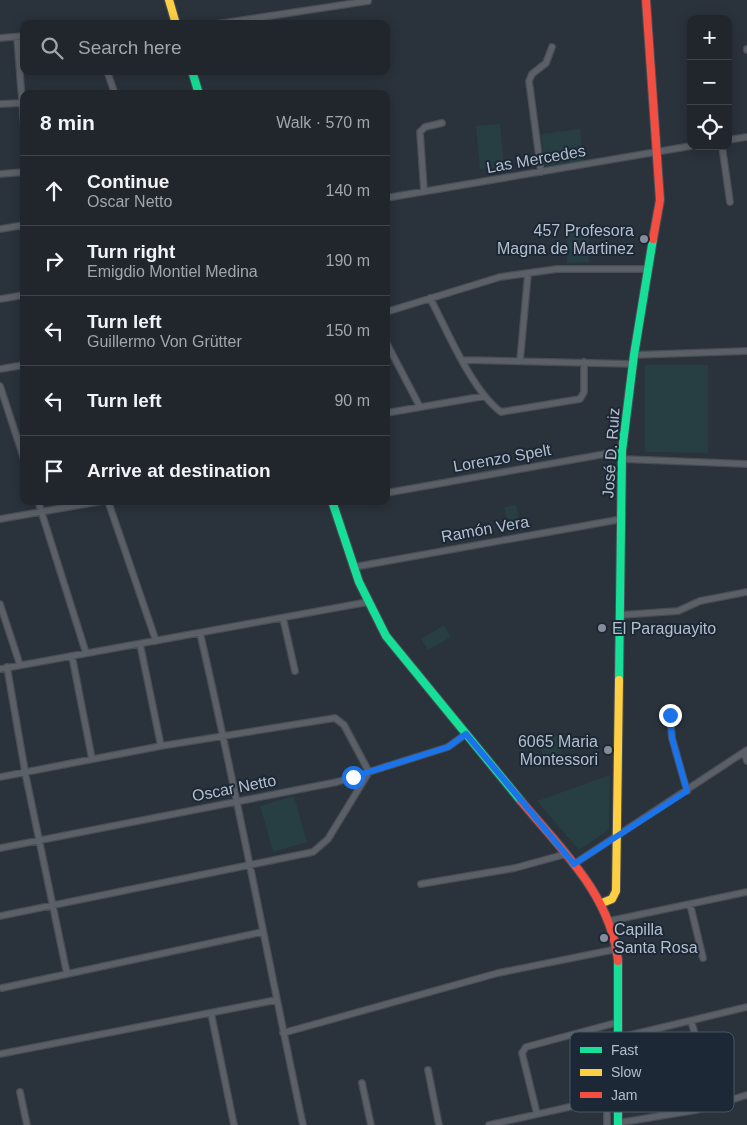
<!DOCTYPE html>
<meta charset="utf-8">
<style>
body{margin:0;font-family:Arial,sans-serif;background:#2d3238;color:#f1f3f6}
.controls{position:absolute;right:15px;top:15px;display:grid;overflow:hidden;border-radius:10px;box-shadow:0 2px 12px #0003}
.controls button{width:45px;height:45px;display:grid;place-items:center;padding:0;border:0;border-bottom:1px solid #3d4348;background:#20262c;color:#f1f3f6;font:25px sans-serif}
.stop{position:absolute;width:15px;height:15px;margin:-11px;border:4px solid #1a73e8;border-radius:50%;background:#fff}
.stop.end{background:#1a73e8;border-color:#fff;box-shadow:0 1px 5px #0008}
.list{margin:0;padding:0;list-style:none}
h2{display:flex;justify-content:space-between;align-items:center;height:65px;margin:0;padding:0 20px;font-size:21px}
h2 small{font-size:16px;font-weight:400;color:#a2a5a9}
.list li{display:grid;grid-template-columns:32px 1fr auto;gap:15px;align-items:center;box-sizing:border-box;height:70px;padding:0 20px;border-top:1px solid #3d4348}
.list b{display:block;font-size:19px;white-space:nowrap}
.list p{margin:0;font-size:16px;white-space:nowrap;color:#a2a5a9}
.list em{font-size:16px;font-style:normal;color:#a2a5a9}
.icon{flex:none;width:28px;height:28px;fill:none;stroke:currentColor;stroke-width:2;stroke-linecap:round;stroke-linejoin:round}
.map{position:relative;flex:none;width:747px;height:1125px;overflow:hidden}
.search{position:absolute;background:#20262c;box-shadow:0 2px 12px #0003;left:20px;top:20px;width:370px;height:55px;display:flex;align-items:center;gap:12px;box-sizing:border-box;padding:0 18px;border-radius:10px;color:#a2a5a9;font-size:19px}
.panel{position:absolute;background:#20262c;box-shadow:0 2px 12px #0003;left:20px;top:90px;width:370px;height:415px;border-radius:10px}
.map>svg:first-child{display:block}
.green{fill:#273e42}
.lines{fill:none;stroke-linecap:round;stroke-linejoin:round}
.street-casing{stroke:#494e55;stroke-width:8}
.fast-casing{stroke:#494e55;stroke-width:10}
.slow-casing{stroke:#494e55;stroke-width:10}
.jam-casing{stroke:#494e55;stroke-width:10}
.street{stroke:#5b6068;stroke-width:5.5}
.fast{stroke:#16e098;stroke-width:8}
.slow{stroke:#ffcf43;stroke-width:8}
.jam{stroke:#f24e42;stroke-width:8}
.route{stroke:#1a73e8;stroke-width:6}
.poi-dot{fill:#848d99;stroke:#1d2836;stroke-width:2}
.labels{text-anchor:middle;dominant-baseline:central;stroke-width:4;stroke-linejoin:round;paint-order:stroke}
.street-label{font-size:16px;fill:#b4becc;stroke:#1d2836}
.poi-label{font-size:16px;fill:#b4becc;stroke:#1d2836;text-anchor:end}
.key{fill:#1d2836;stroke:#4a5563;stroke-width:1}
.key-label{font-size:14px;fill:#b4becc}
</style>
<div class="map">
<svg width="747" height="1125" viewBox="0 0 747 1125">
<rect width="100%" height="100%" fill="#2a323b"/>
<path class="green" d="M500 124 504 167 480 169 476 126Z
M580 129 584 161 545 166 541 134Z
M567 226H588L589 262 567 263Z
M645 365H708V453L645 452Z
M516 505 521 530 509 532 504 507Z
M444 625 451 637 428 650 421 639Z
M560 735 562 762 543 763 541 736Z
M610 775 609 830 579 850 537 801Z
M294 796 307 842 273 852 260 806Z"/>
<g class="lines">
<g class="street-casing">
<path id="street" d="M217 24 368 1
M17 37 24 126
M0 38 24 36
M747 49V50
M107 71 115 94
M0 104 22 103
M728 140 747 137
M722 146 730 202
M541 172 529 81 532 74 546 63 552 47
M0 174 24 172
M424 191 420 132 425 127 442 123
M386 198 691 146
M0 229 24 225
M430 298C447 330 472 391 501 412L580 399 584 392V362
M0 299 24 295
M386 312 500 277 557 269H649
M386 342 420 407
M634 355 747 351
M462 360 633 364
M520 361 528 273
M0 369 24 365
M0 386 24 459
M386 413 485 396
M622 459 747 464
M386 493 622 451
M38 501 86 653
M108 501 156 641
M0 519 103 501
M354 567 622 519
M0 604 20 665
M620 615 678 611 700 601 747 592
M283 618 295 671
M200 633C238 796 268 961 303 1125
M140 644 161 746
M72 656 92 759
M7 667 26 777 67 974
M0 669 368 602
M670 715 672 738 687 791
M744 752 747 761
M0 777 161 746 335 718 344 725 369 772 328 839 313 852 0 916
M0 848 337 782 448 747 466 734
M574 864 747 750
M421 884 515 868 566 854
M690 904 703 958
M609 921 747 892
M2 988 262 932
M211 1013 234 1125
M691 1021 716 1104
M283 1033 498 973 617 949
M618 1038 747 1007
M0 1054 276 1000
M428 1070 439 1125
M362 1083 371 1125
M20 1092 27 1125
M537 1114 522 1053 526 1047 619 1022
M618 1123 696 1110 747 1095
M489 1125 618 1096
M607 1125V1098"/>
</g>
<g class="fast-casing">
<path id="fast" d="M192 71 199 94
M332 501 359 582 386 636 521 801
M619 680 622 451 634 355 653 239
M618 961V1125"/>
</g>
<g class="slow-casing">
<path id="slow" d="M169 0 176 24
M602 903 612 899 616 891 619 680"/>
</g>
<g class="jam-casing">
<path id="jam" d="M646 0 660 200 653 239
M521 801C561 849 611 895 618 961"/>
</g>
<use href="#street" class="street"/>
<use href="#fast" class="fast"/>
<use href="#slow" class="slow"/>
<use href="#jam" class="jam"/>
</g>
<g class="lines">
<path class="route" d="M353 777 448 747 466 734 574 864 687 791 672 738 670 715"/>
</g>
<g class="poi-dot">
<circle cx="644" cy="239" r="5"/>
<circle cx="602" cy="628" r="5"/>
<circle cx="608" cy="750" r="5"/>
<circle cx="604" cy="938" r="5"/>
</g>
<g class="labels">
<g class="street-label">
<text transform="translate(536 159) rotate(-10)">Las Mercedes</text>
<text transform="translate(611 453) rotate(-86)">José D. Ruiz</text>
<text transform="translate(502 458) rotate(-10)">Lorenzo Spelt</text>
<text transform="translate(485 529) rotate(-10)">Ramón Vera</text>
<text transform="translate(234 788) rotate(-11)">Oscar Netto</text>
</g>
<g class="poi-label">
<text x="634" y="230">457 Profesora<tspan x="634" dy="18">Magna de Martinez</tspan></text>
<text x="612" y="628" text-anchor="start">El Paraguayito</text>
<text x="598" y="741">6065 Maria<tspan x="598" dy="18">Montessori</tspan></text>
<text x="614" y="929" text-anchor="start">Capilla<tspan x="614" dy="18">Santa Rosa</tspan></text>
</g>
</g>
<rect x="570" y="1032" width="164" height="80" rx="8" class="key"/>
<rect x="580" y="1047" width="22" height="6" fill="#16e098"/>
<rect x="580" y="1069" width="22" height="7" fill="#ffcf43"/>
<rect x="580" y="1092" width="22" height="6" fill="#f24e42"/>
<g class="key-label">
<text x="611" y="1055">Fast</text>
<text x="611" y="1077">Slow</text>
<text x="611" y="1100">Jam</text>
</g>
</svg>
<div class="controls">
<button>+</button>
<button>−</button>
<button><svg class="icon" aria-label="locate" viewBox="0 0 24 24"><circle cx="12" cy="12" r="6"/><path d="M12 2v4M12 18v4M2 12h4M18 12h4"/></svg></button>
</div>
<div class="stop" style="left:353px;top:777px"></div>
<div class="stop end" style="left:670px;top:715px"></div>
<div class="search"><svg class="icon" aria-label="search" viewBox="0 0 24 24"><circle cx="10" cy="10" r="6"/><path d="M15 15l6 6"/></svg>Search here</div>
<section class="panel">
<h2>8 min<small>Walk · 570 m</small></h2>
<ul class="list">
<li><svg class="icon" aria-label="ahead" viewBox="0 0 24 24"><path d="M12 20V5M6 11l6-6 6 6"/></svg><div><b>Continue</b><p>Oscar Netto</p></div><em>140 m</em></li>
<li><svg class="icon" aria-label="right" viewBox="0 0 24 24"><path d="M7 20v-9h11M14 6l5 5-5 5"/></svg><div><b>Turn right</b><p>Emigdio Montiel Medina</p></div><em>190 m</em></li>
<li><svg class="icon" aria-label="left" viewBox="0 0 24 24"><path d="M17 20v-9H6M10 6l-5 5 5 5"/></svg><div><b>Turn left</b><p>Guillermo Von Grütter</p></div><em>150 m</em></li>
<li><svg class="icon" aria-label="left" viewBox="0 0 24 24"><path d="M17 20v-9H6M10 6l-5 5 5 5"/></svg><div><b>Turn left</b></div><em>90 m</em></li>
<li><svg class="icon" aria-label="arrive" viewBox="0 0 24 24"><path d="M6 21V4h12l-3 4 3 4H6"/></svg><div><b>Arrive at destination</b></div></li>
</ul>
</section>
</div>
